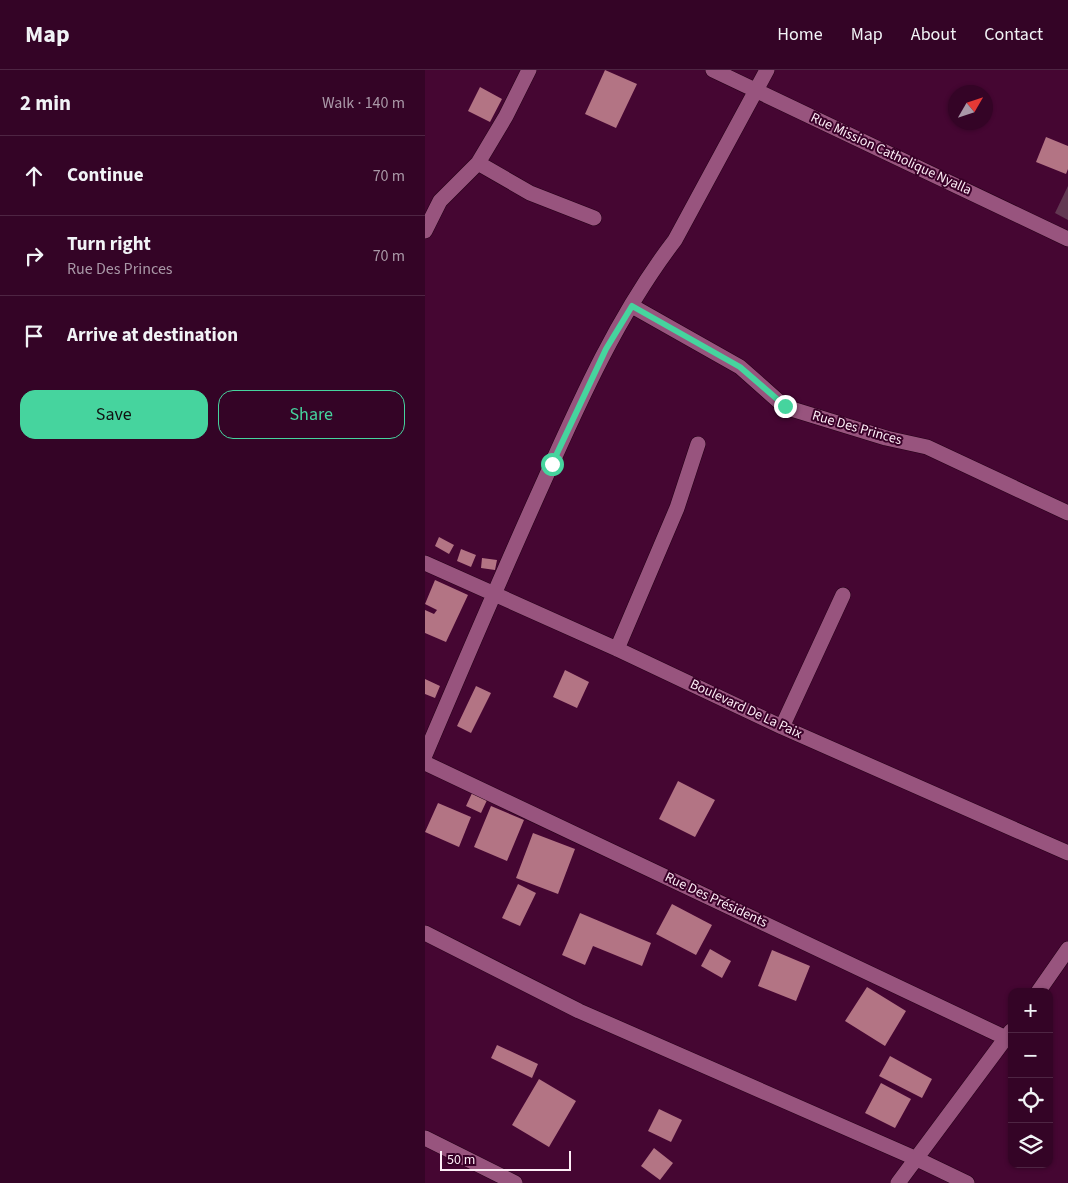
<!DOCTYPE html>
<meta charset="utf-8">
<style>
body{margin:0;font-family:"Source Sans 3",sans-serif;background:#3f1232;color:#f1f3f6}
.controls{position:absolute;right:15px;bottom:15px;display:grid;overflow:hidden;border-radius:10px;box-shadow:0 1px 4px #0004}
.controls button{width:45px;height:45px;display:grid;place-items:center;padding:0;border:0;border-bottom:1px solid #4e2543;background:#340426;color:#f1f3f6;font:25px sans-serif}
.compass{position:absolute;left:523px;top:15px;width:45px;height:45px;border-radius:50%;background:#340426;box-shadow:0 1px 4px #0004;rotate:51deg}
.scale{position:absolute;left:15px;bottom:12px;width:131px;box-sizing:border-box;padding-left:5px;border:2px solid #fdedf6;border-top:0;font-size:14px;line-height:18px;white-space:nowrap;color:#fdedf6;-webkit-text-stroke:4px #390028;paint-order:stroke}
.stop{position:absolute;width:15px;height:15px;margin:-11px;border:4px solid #46d49e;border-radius:50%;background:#fff}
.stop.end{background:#46d49e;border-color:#fff;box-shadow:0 1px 5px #0008}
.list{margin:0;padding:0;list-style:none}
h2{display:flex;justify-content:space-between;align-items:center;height:65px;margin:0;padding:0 20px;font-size:21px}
h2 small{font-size:16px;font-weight:400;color:#a998a7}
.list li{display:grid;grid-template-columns:32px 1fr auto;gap:15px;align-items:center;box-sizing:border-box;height:80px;padding:0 20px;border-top:1px solid #4e2543}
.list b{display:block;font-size:19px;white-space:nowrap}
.list p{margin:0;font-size:16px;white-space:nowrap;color:#a998a7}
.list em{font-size:16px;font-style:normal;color:#a998a7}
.actions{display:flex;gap:10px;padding:15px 20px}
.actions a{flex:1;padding:11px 0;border:1px solid #46d49e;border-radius:15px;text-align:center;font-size:18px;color:#46d49e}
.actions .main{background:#46d49e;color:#111}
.icon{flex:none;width:28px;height:28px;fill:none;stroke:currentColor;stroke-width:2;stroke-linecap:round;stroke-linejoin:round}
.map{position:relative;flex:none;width:643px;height:1113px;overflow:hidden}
header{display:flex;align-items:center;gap:30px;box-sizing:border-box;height:70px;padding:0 25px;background:#340426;border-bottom:1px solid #4e2543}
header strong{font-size:24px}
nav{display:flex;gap:28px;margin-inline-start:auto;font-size:18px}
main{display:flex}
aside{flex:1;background:#340426}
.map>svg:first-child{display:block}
.green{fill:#623852}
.building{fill:#b37484}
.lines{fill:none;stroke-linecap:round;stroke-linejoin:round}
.street-casing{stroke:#240017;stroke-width:16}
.street{stroke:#98547e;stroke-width:15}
.route{stroke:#46d49e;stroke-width:6}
.labels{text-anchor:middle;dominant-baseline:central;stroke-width:4;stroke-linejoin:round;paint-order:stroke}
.street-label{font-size:14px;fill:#fdedf6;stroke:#390028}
</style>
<header>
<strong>Map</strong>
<nav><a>Home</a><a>Map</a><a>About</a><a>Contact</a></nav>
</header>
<main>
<aside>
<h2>2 min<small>Walk · 140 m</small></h2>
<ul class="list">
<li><svg class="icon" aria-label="ahead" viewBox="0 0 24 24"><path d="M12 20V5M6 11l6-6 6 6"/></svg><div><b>Continue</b></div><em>70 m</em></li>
<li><svg class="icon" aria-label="right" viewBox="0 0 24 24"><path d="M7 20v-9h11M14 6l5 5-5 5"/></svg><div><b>Turn right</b><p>Rue Des Princes</p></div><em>70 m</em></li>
<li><svg class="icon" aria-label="arrive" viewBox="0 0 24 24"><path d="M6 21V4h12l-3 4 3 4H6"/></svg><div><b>Arrive at destination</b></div></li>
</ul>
<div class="actions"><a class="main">Save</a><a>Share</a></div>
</aside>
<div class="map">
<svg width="643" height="1113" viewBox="0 0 643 1113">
<rect width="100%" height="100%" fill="#450632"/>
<path class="green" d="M643 116V150L630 143Z"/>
<path class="building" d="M180 0 212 14 191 58 160 44Z
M55 17 77 29 65 52 43 41Z
M621 67 643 76V99L641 104 611 92Z
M14 467 29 475 24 484 10 476Z
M36 479 51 485 46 497 32 491Z
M57 488 72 490 70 500 56 498Z
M10 510 43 525 21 572 0 563V540L9 544 12 540 0 534Z
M140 600 164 612 152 638 128 627Z
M0 609 15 616 10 628 0 624Z
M51 616 66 623 46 663 32 656Z
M253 711 290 730 270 767 234 749Z
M48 721 63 728 56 743 41 736Z
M13 733 46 747 34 777 0 762Z
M66 736 99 750 82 791 49 777Z
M108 763 150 779 133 824 91 808Z
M93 814 111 823 95 856 77 848Z
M247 834 287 855 271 885 231 864Z
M155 843 226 873 217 896 168 876 160 895 137 885Z
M285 879 306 891 297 908 276 896Z
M347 880 385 896 371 931 333 916Z
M442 917 481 941 460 976 420 951Z
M72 975 113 994 107 1008 66 988Z
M465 986 507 1009 497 1028 454 1006Z
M114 1009 151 1031 124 1077 87 1055Z
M456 1013 486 1029 470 1058 440 1043Z
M234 1039 257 1050 246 1072 223 1061Z
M229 1078 248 1093 235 1110 216 1096Z"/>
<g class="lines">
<g class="street-casing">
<path id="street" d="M288 0 643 169
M53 93 105 123 169 148
M0 161 15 131 53 93 81 46 104 0
M207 236 315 297 360 337 461 368 502 377 643 443
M0 493 192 579 357 657 643 783
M192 579 252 438 273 374
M357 657 418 525
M0 685C39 593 78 502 119 411 156 328 194 243 250 170L342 0
M0 693 581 968
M0 863 154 941 492 1089 542 1113
M613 922 643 879
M0 1068 90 1113
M473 1113 586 961"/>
</g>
<use href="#street" class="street"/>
</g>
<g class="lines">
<path class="route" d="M127 394 181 279 207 236 315 297 360 336"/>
</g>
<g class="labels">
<g class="street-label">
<text transform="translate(466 84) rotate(25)">Rue Mission Catholique Nyalla</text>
<text transform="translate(432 358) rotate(16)">Rue Des Princes</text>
<text transform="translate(321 639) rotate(25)">Boulevard De La Paix</text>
<text transform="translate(291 830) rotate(25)">Rue Des Présidents</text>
</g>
</g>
</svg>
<div class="controls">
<button>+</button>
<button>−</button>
<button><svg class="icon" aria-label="locate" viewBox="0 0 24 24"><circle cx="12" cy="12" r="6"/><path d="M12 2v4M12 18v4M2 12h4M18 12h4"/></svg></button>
<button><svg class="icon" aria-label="layers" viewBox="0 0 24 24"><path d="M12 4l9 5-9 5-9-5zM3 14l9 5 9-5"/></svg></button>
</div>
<svg class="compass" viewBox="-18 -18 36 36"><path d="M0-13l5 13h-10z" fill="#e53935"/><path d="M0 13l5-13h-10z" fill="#a998a7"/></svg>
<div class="scale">50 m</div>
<div class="stop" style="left:127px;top:394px"></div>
<div class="stop end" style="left:360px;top:336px"></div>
</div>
</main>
